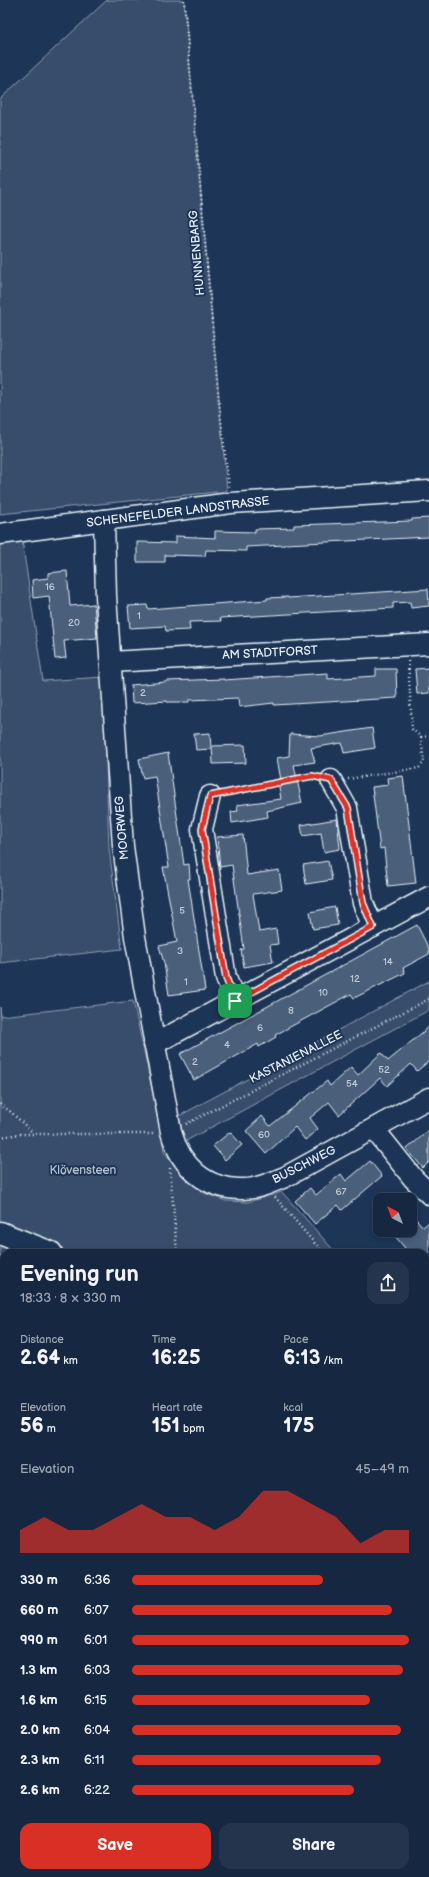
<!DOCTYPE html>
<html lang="en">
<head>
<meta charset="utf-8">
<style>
	body { margin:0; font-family:"Balsamiq Sans",sans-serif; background:#23344c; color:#f1f3f6; height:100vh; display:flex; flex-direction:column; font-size:15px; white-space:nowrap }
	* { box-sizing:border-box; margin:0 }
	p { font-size:13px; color:#9ea6b1 }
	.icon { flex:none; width:22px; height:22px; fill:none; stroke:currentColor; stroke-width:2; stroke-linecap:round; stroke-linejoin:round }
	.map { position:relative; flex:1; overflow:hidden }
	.panel { position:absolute; left:0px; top:1249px; width:429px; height:628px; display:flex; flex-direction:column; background:#162841; border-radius:12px 12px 0 0; box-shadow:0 2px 6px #0003,0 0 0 1px #35445a }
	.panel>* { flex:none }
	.needle { width:26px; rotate:318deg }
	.controls { position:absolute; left:373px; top:1193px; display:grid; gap:8px }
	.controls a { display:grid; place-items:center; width:44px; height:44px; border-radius:8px; background:#162841; box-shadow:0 2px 6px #0003,0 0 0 1px #35445a; font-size:20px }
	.pin { position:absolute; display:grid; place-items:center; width:34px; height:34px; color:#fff; margin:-17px; border-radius:8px; box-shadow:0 2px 6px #0006 }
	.round { display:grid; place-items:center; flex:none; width:42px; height:42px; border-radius:12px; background:#23344c }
	.overview { display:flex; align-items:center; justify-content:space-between; height:68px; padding:0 20px }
	h1 { font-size:22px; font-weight:600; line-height:30px }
	.stats { display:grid; grid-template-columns:repeat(3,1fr); gap:6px; height:68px; padding:4px 20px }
	.stats div { display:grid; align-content:center }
	.stats b { font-size:20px; font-weight:600 }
	.stats small { font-size:11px; font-weight:400 }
	.stats p { font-size:11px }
	.chart { height:112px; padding:8px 20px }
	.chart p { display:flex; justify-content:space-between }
	.chart svg { width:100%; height:72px; margin-top:4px; fill:#d93025; opacity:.7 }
	.cta { display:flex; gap:8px; margin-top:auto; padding:8px 20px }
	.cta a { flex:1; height:46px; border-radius:12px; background:#d93025; color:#fff; font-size:16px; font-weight:600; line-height:46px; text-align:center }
	.cta a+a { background:#23344c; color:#f1f3f6 }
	ul { padding:0 20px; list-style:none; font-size:13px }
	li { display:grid; grid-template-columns:64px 48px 1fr; align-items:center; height:30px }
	li i { height:10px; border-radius:5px; background:#d93025 }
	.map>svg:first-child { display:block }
	.green { fill:#374d6c; stroke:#909fb2 }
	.water { fill:#5d7089; stroke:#95a4b5 }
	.building { fill:#495e7a; stroke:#e8f1f8 }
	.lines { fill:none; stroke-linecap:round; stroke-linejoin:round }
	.minor-casing { stroke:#e8f1f8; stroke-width:23 }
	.major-casing { stroke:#e8f1f8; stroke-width:25 }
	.path { stroke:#e8f1f8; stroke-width:2.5; stroke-dasharray:1 3; stroke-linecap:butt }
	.minor { stroke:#1d3557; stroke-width:20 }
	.major { stroke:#1d3557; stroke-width:22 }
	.route-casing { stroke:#fff; stroke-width:8 }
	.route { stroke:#d93025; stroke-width:5 }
	.labels { text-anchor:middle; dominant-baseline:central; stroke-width:4; stroke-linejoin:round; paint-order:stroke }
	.number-label { font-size:10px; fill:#c0ccd8 }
	.street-label { font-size:12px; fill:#e8f1f8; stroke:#1d3557 }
	.park-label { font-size:12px; fill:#b3c0ce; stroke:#1d3557 }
</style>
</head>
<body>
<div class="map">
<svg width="429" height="1877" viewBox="0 0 429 1877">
	<rect width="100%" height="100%" fill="#1d3557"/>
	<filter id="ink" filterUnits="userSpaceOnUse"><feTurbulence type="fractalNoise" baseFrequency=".025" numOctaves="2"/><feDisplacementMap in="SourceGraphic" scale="8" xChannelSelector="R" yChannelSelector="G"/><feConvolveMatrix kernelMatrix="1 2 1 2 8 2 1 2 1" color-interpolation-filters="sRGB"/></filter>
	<g filter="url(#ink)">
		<g class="green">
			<polygon points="107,0 184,0 227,491 0,514 0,99"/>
			<polygon points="22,540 43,681 103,677 109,848 122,949 0,963 0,543"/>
			<polygon points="429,981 429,1010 184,1142 179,1116"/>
			<polygon points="133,1001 162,1134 164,1152 184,1177 204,1193 226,1201 248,1202 282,1192 336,1253 4,1253 4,1873 425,1873 425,1525 429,1524 429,1877 0,1877 0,1007 1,1016"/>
			<polygon points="425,1306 429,1307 429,1347 425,1346"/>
			<polygon points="425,1401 429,1402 429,1455 425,1454"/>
		</g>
		<polygon class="water" points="425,1454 429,1455 429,1524 425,1525"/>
		<g class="building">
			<polygon points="429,518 429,537 285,544 285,545 246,547 246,551 206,550 205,556 165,555 165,562 137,562 137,542 176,543 176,536 215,538 215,531 255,532 255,529 294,528 294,525 412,521 412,519"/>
			<polygon points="67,571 70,606 94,604 97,638 64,641 66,658 55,659 49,596 33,598 32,580 48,578 48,573"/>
			<polygon points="428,589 429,606 411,608 410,602 393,603 393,608 220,618 221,621 189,622 190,630 166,631 165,626 130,628 128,606 147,605 148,609 267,600 267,598 288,597 288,598"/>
			<polygon points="429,668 429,693 417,694 415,669"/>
			<polygon points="376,669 396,669 397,698 274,705 274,703 239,707 238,698 189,700 189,702 167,702 167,701 132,703 131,685 166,682 166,681 224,679 224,680 328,673 328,679 376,676"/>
			<polygon points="372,728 375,748 344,753 342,743 311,748 315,762 294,765 302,803 267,811 268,817 232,823 231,812 238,811 237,805 281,799 279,787 282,786 277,758 289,756 290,734 320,736"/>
			<polygon points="210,733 211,749 196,750 194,734"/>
			<polygon points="245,745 246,763 213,764 212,746"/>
			<polygon points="168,753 184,865 189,864 190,879 188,879 205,990 169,995 164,963 159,946 177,942 163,867 169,867 155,776 143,778 139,759"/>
			<polygon points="403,776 416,883 388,886 384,848 380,849 372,787 388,785 387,778"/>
			<polygon points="337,819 340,849 324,852 321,833 303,836 301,825"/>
			<polygon points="243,835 247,875 279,870 282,890 253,894 259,932 276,929 278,944 270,945 273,962 244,967 241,950 244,949 232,865 220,867 217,837"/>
			<polygon points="328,861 332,880 306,884 303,865"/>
			<polygon points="335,907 338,925 313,929 310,912"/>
			<polygon points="417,925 429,949 429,954 403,968 405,973 354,998 351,994 275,1035 276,1037 259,1047 258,1044 194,1080 180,1054"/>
			<polygon points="429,1027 429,1061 417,1071 411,1064 387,1086 380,1078 339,1115 329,1102 310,1118 318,1129 305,1140 295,1127 266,1154 246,1131 262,1116 270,1126 327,1081 330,1086 351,1067 358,1075 381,1053 388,1061"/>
			<polygon points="429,1130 429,1162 423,1168 407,1149"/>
			<polygon points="230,1132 242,1145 225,1160 213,1146"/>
			<polygon points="370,1161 382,1176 342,1210 338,1205 315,1224 295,1201 310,1188 316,1195 341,1174 346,1181"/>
			<polygon points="410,1212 423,1227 429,1222 429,1253 409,1253 390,1230 410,1230"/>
		</g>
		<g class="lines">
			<defs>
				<g id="minor">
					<path d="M104,520L106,596L123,846L135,937L171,1132C181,1167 206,1190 244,1189C258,1189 272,1182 285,1177L429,1098"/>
					<polyline points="0,534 231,503 429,491"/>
					<polyline points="111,662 429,644"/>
					<polyline points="331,780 347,808 363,903 373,927"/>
					<polyline points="210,796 202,829 226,978 235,1001"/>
					<polyline points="154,1044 429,897"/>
					<polyline points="374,1129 413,1178 429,1194"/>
				</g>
				<g id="major">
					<polyline points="0,1233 51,1253"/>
					<polyline points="425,1388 429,1389"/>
				</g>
			</defs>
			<use href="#minor" class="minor-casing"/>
			<use href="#major" class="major-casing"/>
			<g class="path">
				<polyline points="184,0 219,403 229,487"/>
				<polyline points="421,737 429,736"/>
				<polyline points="348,779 419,768 424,762 421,737 412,729 408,660"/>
				<polyline points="224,793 312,776 315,777"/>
				<polyline points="0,1104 11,1112 33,1133"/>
				<polyline points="186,1124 429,999"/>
				<polyline points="0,1137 21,1134 155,1134"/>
				<polyline points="170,1168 177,1253"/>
				<polyline points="275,1197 323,1253"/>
				<polyline points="0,1257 4,1259"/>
				<polyline points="0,1269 4,1268"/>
				<polyline points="425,1314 429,1315"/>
				<polyline points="0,1489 4,1504"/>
				<polyline points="425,1545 429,1544"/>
				<polyline points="0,1604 3,1600 4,1579"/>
				<polyline points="0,1691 4,1690"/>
				<polyline points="163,1877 164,1873"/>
			</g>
			<use href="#minor" class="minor"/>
			<use href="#major" class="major"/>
		</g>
	</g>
	<g class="lines" filter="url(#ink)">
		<defs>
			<polygon id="route" points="312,776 331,780 348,808 363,903 373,927 235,1001 226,978 202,829 210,796"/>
		</defs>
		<use href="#route" class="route-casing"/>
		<use href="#route" class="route"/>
	</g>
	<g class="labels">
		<g class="number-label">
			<text x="50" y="587">16</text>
			<text x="139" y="616">1</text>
			<text x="74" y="623">20</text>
			<text x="143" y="693">2</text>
			<text x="182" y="911">5</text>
			<text x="180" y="951">3</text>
			<text x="388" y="962">14</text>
			<text x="355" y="979">12</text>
			<text x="186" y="982">1</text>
			<text x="323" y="993">10</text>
			<text x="291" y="1011">8</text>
			<text x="260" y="1028">6</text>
			<text x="227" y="1045">4</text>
			<text x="195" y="1062">2</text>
			<text x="384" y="1070">52</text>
			<text x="352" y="1084">54</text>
			<text x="264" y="1135">60</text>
			<text x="341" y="1192">67</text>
		</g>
		<g class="street-label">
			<text transform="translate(197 253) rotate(-95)">HUNNENBARG</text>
			<text transform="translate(178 512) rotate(-7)">SCHENEFELDER LANDSTRASSE</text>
			<text transform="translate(270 653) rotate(-3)">AM STADTFORST</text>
			<text transform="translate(122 828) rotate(-95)">MOORWEG</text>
			<text transform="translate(296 1057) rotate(-27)">KASTANIENALLEE</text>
			<text transform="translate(304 1165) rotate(-27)">BUSCHWEG</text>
		</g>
		<g class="park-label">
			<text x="83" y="1170">Klövensteen</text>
		</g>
	</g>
</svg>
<div class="controls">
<a><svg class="needle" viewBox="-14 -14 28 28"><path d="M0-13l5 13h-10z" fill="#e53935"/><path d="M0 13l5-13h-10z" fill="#9ea6b1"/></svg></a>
</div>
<div class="pin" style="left:235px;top:1001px;background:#1e9e55"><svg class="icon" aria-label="arrive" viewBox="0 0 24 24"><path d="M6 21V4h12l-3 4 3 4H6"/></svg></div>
<section class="panel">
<div class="overview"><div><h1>Evening run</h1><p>18:33 · 8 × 330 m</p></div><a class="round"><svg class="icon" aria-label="share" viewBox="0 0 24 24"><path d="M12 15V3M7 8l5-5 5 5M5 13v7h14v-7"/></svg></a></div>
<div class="stats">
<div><p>Distance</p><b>2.64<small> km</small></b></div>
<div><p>Time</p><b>16:25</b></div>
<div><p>Pace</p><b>6:13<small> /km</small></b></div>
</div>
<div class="stats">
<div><p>Elevation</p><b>56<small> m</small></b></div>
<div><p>Heart rate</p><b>151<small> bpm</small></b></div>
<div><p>kcal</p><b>175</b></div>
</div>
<div class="chart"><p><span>Elevation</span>45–49 m</p>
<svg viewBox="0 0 160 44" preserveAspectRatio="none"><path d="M0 44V30L10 22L20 30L30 30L40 22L50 14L60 22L70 22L80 30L90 22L100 6L110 6L120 14L130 22L140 38L150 30L160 30V44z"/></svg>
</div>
<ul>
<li><b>330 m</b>6:36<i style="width:69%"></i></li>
<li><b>660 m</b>6:07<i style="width:94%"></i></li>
<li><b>990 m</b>6:01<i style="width:100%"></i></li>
<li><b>1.3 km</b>6:03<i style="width:98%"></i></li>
<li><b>1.6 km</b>6:15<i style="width:86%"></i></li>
<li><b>2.0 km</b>6:04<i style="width:97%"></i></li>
<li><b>2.3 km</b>6:11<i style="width:90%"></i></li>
<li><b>2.6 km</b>6:22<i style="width:80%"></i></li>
</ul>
<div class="cta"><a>Save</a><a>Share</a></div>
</section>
</div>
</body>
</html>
